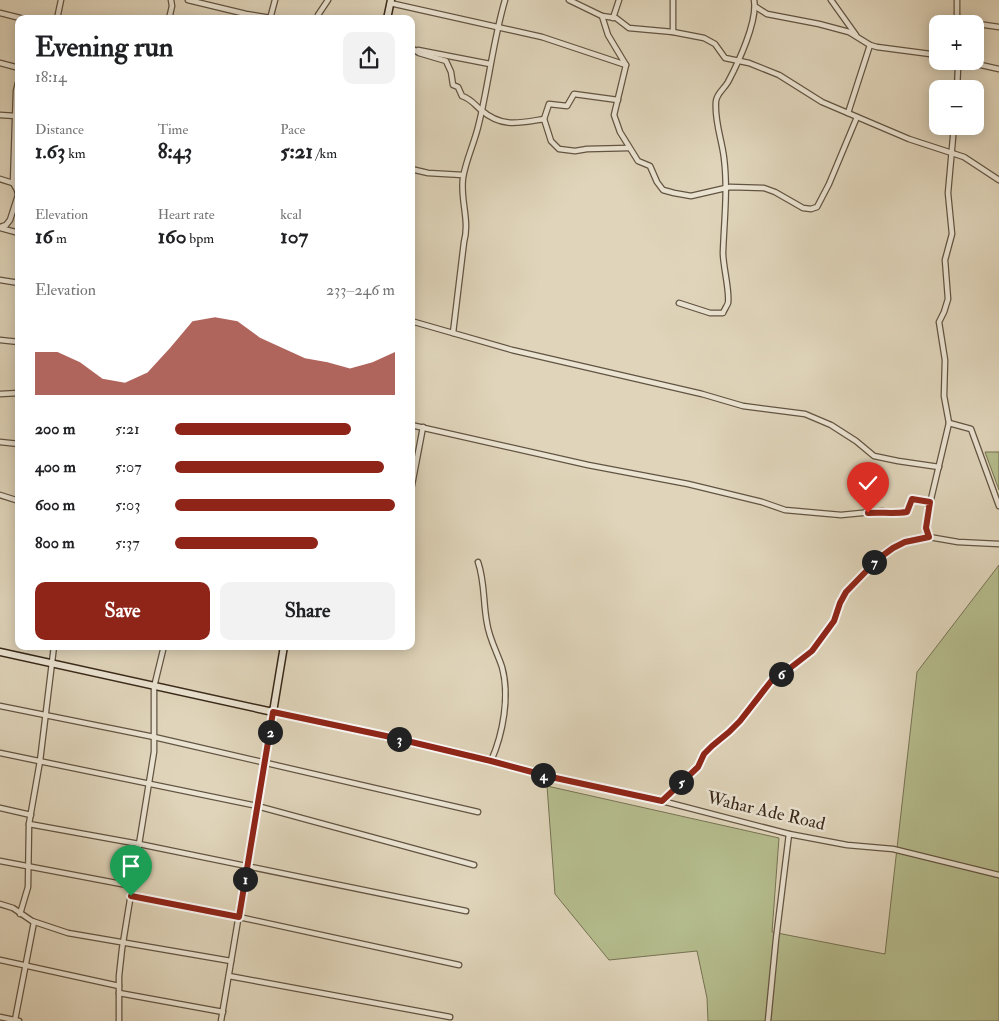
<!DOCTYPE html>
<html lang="en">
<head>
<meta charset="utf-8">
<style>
	body { margin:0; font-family:"IM FELL Double Pica",serif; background:#f2f2f2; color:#202124; height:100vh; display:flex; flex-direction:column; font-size:19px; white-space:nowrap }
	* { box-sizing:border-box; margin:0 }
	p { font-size:16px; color:#757577 }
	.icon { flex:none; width:28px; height:28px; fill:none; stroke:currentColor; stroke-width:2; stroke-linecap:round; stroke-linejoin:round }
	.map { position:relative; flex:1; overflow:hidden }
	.panel { position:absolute; left:15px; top:15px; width:400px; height:635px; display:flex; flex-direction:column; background:#fff; border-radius:10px; box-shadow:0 2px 12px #0003 }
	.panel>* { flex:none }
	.controls { position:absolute; left:929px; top:15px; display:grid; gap:10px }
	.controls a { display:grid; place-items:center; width:55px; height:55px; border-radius:10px; background:#fff; box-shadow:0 2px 12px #0003; font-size:25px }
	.pin { position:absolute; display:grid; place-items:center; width:42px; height:42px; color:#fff; margin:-51px -21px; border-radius:50% 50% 50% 0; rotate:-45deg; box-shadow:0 0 5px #0007 }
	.pin .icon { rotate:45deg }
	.km { position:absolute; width:25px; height:25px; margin:-12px; border-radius:50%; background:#222; color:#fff; font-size:14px; line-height:25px; text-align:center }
	.round { display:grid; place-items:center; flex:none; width:52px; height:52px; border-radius:10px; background:#f2f2f2 }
	.headline { display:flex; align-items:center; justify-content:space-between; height:85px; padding:0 20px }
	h1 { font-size:28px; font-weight:700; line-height:38px }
	.stats { display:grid; grid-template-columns:repeat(3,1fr); gap:8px; height:85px; padding:5px 20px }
	.stats div { display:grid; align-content:center }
	.stats b { font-size:21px; font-weight:700 }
	.stats small { font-size:14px; font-weight:400 }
	.stats p { font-size:14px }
	.chart { height:140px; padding:10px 20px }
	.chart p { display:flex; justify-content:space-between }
	.chart svg { width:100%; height:90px; margin-top:5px; fill:#8f2418; opacity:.7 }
	.primary-button { display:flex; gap:10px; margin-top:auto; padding:10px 20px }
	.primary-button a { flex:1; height:58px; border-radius:10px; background:#8f2418; color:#fff; font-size:20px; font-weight:700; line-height:58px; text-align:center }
	.primary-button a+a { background:#f2f2f2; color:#202124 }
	ul { padding:0 20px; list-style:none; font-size:16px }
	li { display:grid; grid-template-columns:80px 60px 1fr; align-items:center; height:38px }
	li i { height:12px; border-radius:6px; background:#8f2418 }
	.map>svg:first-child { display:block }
	.green { fill:#b5bd8e; stroke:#767354 }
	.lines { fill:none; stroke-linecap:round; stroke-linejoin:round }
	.street-casing { stroke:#625442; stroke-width:7 }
	.secondary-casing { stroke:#382919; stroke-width:9 }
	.street { stroke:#ebe4d3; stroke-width:4.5 }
	.secondary { stroke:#ebe4d3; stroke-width:6 }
	.route-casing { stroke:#fff; stroke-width:10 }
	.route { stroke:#8f2418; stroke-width:6 }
	.labels { text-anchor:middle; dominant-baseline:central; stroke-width:5; stroke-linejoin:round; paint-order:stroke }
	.street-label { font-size:18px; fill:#382919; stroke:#ebe4d3 }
</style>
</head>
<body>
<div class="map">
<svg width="999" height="1021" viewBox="0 0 999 1021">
	<rect width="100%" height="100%" fill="#e0d5bb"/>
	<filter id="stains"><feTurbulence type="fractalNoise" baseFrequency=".004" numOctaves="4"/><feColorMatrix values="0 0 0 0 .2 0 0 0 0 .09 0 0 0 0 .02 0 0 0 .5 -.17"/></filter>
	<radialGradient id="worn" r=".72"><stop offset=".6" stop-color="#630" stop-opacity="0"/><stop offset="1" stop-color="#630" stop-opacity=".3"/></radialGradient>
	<g class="green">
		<polygon points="985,452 999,452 999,490"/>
		<polygon points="999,565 999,1021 708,1021 707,998 697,951 609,960 555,894 547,786 779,838 772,932 885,954 917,672"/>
	</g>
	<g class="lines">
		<defs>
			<g id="street">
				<polyline points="188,0 246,14 277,19"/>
				<polyline points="569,0 602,16 616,18 629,28 673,32 704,38 715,44 725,58 749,63 779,75 822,102 909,139 964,157 999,180"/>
				<polyline points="673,0 673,32"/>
				<polyline points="831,0 856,35"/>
				<polyline points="390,3 542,37 626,65"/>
				<polyline points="756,7 767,14 819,24 849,32 870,45 877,47 938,55"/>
				<polyline points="0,13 24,19"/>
				<polyline points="602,16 608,35 626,65 614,115 620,132 638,161 650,166 657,182 663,190 674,193 691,196 730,187 764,188 775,192 803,208 811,209 817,207 829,184 857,117"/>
				<polyline points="613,18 619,0"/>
				<polyline points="57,19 61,0"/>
				<polyline points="169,19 172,6 171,0"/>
				<polyline points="270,19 275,0"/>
				<polyline points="318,19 318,15 328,0"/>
				<polyline points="957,24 957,0"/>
				<polyline points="978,24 999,27"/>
				<path d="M413,49L419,53L446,61L451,72L453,85L458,87L462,96C471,99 474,104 481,110C502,128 519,123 544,119L549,104L567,106L574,94L618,100"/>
				<polyline points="418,50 490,64"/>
				<polyline points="963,61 999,69"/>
				<polyline points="0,63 19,68"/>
				<polyline points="957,89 958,68 957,61"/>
				<polyline points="848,113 870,45"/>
				<polyline points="0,115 16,116"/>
				<polyline points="544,119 551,141 559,149 575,151 587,149 629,148"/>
				<polyline points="411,169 428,173 463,175"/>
				<polyline points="0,179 19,185"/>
				<polyline points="0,227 6,225 10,220 18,195 17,190 13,183 16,91 19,79"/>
				<polyline points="0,228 19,233"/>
				<polyline points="0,280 19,283"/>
				<path d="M679,303L710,313H723C724,310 727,306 728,303C730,292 723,266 723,253C724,222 728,190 724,158C722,140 714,120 716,101C717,93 724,89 728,82C738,63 758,21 754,0"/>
				<polyline points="411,321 512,350 702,394 743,406 805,414 831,425 856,441 874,456 898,461 939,467"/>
				<path d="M453,333L464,242C470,220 460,200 463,178C466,159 475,142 479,123C489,82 493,41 505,0"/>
				<polyline points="0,340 19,342"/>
				<polyline points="0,394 19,393"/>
				<polyline points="949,423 971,429 999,506"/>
				<polyline points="411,425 588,465 688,484 762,502 785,510 841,515 882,511 895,513 907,512 912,499 931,502"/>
				<polyline points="0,442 19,444"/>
				<polyline points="411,490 423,427"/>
				<polyline points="0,495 19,501"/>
				<polyline points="929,537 926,528 927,516 949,423 944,396 945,360 939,322 944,312 948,299 945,260 952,234 948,193 954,126"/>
				<path d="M478,562C485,582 483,603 487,623C489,638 497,652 502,667C510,696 503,734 491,761"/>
				<polyline points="0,706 154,737 478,812"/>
				<polyline points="0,753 257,806 474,865"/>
				<polyline points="662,801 698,767 704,754 712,746 729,733 740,721 772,680 812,651 834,621 839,603 846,592 878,559 893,547 920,538 929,537 958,542 999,544"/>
				<polyline points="0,808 31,815"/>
				<polyline points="29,824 139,844 466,911"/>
				<polyline points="0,861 132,886"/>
				<polyline points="131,896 239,917 459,965"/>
				<polyline points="0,904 13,908 32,921 68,933 231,961"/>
				<polyline points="20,914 28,887 29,824 40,761 54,646"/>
				<polyline points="0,960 119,986"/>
				<polyline points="229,976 450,1017"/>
				<polyline points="119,993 223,1012"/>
				<polyline points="0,1017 19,1021"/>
				<polyline points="15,1020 34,922"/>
				<polyline points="119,1021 119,976 122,949 154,752 154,687 164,646"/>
				<polyline points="221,1021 273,712 491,761 551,777 662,801 789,834 847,845 893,849 999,875"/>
				<polyline points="768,1021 776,939 789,834"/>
			</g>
			<g id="secondary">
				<polyline points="387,19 391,0"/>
				<polyline points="0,652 273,712 284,646"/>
			</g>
		</defs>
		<use href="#street" class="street-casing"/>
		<use href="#secondary" class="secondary-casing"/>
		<use href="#street" class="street"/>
		<use href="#secondary" class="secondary"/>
	</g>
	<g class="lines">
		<defs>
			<path id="route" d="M131,896L239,917L273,712L386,736L491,761L551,777L662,801L698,767L704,754L712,746L729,732L740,721L772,680L785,672L812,651L834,621L840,603L846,592L878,559L893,548L905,542L929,537L926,528L930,502L912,499L907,512C894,514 881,512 868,513"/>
		</defs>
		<use href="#route" class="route-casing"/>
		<use href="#route" class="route"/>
	</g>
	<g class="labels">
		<g class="street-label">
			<text transform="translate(766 811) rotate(13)">Wahar Ade Road</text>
		</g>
	</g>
	<rect width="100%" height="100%" filter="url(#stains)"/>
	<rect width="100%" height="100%" fill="url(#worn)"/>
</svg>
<div class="controls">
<a>+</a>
<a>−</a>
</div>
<div class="pin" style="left:131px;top:896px;background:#1e9e55"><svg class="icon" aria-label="arrive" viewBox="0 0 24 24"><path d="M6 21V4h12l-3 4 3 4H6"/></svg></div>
<div class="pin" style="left:868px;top:513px;background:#d93025"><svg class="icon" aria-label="check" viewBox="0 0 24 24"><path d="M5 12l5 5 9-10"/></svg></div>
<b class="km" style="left:245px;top:879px">1</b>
<b class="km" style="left:270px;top:732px">2</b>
<b class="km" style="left:399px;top:739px">3</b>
<b class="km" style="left:543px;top:775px">4</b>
<b class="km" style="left:681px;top:782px">5</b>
<b class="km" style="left:781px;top:674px">6</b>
<b class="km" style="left:874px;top:562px">7</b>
<section class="panel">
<div class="headline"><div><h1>Evening run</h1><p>18:14</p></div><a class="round"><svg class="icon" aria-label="share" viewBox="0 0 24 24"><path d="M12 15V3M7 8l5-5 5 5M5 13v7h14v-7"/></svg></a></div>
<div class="stats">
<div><p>Distance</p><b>1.63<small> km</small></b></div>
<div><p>Time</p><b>8:43</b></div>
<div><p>Pace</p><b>5:21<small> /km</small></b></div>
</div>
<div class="stats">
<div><p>Elevation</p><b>16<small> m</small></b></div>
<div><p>Heart rate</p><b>160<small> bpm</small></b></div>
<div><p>kcal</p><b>107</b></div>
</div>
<div class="chart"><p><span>Elevation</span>233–246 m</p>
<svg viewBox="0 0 160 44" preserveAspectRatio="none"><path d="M0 44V23L10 23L20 28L30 36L40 38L50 33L60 21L70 8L80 6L90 8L100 16L110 21L120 26L130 28L140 31L150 28L160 23V44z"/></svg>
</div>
<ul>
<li><b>200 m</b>5:21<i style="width:80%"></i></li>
<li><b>400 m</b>5:07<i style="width:95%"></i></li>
<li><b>600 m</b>5:03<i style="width:100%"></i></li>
<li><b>800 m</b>5:37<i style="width:65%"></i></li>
</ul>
<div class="primary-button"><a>Save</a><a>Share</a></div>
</section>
</div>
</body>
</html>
